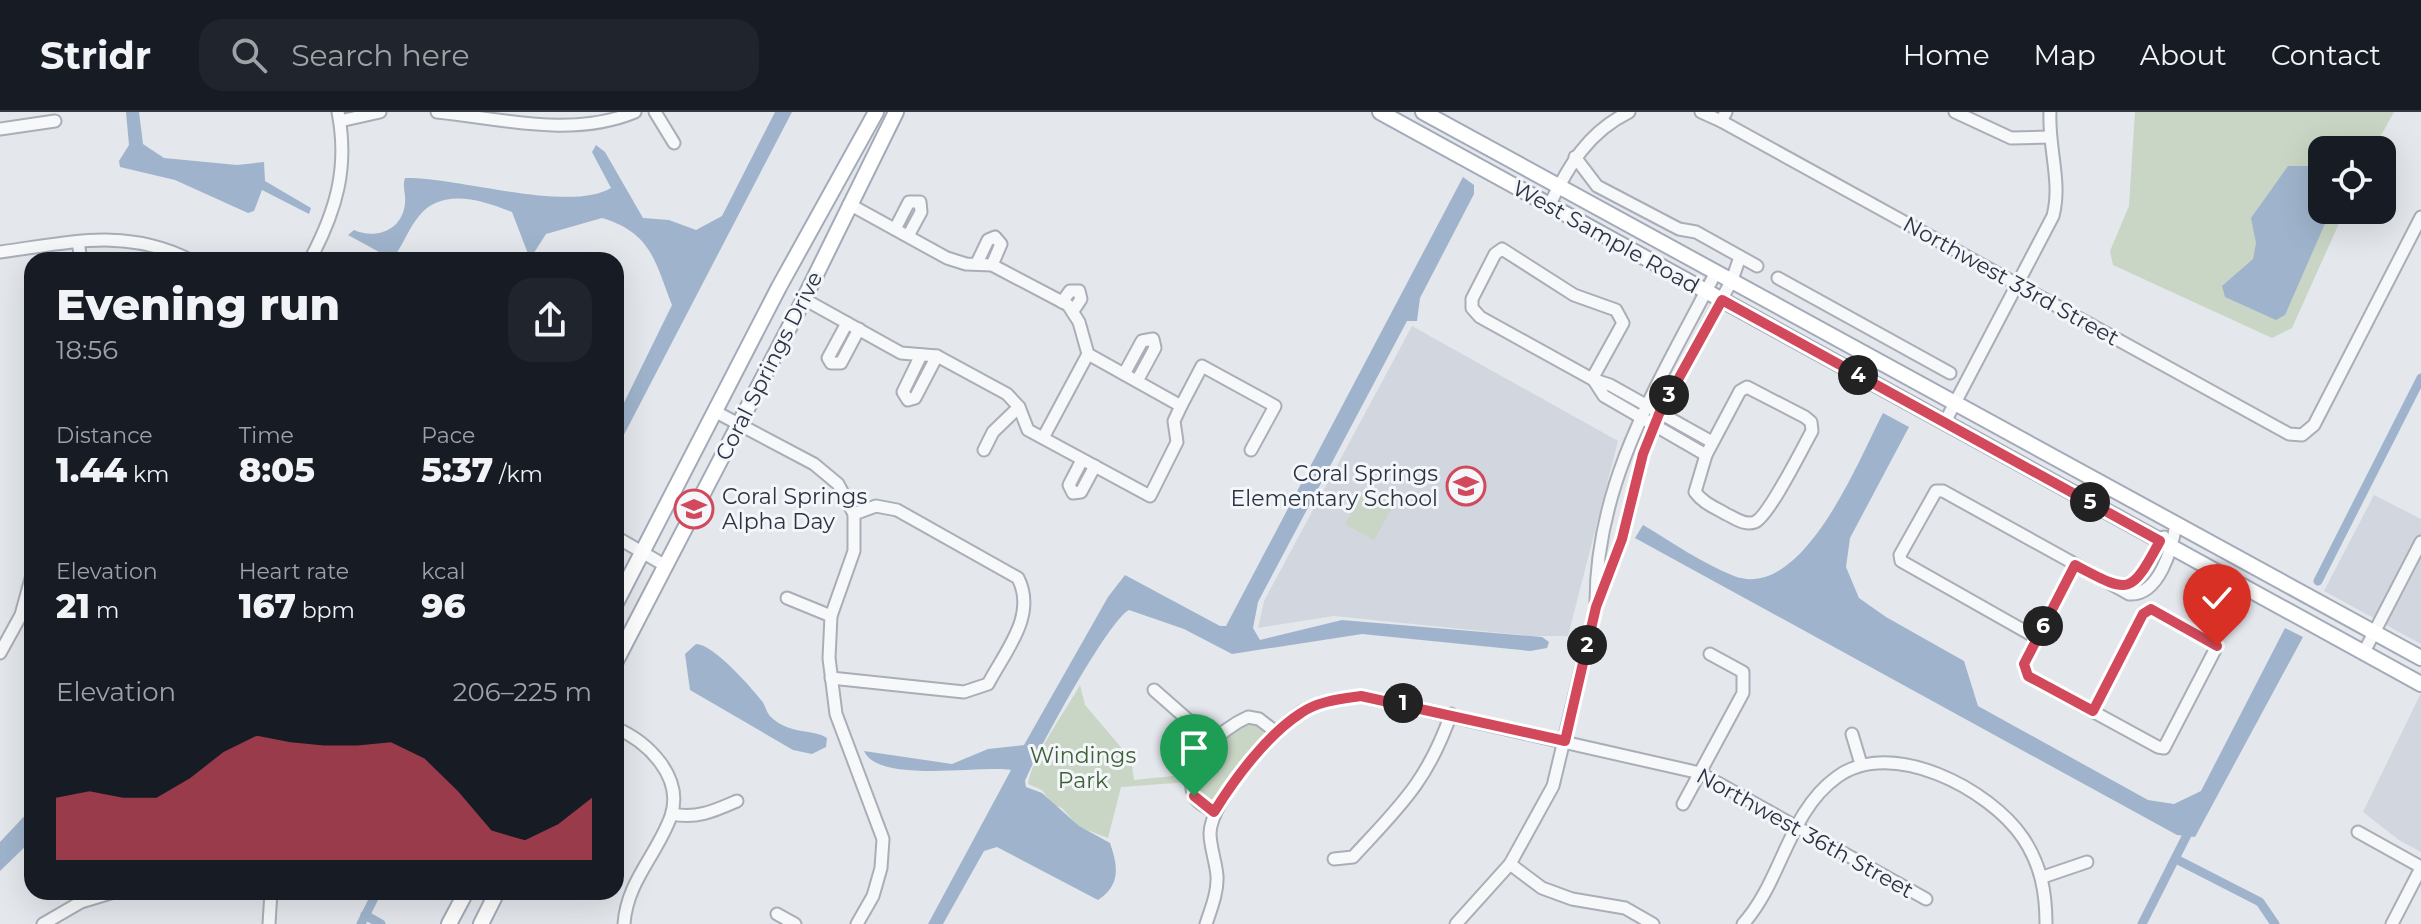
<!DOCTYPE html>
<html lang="en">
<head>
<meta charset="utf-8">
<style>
	body { margin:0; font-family:Montserrat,sans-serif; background:#20242c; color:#f1f3f6; height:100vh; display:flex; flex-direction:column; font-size:30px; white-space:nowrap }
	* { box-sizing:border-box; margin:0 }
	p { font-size:26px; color:#9ea1a6 }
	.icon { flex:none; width:44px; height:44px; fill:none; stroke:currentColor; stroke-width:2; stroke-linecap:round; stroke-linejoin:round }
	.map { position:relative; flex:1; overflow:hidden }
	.details { position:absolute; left:24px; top:140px; width:600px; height:648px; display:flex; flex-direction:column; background:#171b24; border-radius:24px; box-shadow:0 8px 32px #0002 }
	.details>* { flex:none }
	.tools { position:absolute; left:2308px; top:24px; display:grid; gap:16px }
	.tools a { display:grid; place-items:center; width:88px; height:88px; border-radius:16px; background:#171b24; box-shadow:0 8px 32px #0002; font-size:40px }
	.pin { position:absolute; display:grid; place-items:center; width:68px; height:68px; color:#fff; margin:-82px -34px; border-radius:50% 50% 50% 0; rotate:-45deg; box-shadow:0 0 8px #0007 }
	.pin .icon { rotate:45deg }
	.km { position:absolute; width:40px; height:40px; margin:-20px; border-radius:50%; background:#222; color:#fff; font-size:22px; line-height:40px; text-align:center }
	.round { display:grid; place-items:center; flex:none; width:84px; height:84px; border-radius:24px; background:#20242c }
	.head { display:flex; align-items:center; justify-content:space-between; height:136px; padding:0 32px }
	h1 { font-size:44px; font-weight:800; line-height:60px }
	.stats { display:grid; grid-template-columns:repeat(3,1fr); gap:12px; height:136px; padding:8px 32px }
	.stats div { display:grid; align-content:center }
	.stats b { font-size:34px; font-weight:800 }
	.stats small { font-size:22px; font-weight:400 }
	.stats p { font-size:22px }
	.chart { height:224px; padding:16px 32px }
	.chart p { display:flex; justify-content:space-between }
	.chart svg { width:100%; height:144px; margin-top:8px; fill:#d1495b; opacity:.7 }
	header { display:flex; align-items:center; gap:48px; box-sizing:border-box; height:112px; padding:0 40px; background:#171b24; border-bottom:2px solid #363941 }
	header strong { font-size:38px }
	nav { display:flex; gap:44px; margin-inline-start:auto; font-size:28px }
	.search { width:560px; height:72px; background:#20242c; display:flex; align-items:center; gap:20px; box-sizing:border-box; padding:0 28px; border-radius:24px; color:#9ea1a6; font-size:30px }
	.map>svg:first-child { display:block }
	.built { fill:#d2d6de }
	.green { fill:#c9d6c5 }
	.water { fill:#9fb4cc }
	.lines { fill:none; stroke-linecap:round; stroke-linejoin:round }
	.canal { stroke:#9fb4cc; stroke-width:9 }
	.minor-casing { stroke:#a9aeb7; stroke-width:15 }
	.major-casing { stroke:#a3abb8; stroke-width:18 }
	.minor { stroke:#f7f8fa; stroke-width:11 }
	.major { stroke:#fff; stroke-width:14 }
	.route-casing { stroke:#fff; stroke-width:16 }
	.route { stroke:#d1495b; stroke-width:10 }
	.labels { text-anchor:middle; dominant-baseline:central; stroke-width:6; stroke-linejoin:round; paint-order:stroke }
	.street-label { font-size:22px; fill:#2b3445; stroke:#f4f6f9 }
	.poi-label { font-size:22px; fill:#2b3445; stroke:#f4f6f9; text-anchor:end }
	.park-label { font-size:22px; fill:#3f6138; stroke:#f4f6f9 }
</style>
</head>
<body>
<header>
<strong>Stridr</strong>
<div class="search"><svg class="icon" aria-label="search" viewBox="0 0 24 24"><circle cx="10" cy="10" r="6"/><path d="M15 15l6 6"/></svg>Search here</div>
<nav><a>Home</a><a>Map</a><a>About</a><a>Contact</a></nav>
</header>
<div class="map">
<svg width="2421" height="812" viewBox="0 0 2421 812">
	<rect width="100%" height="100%" fill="#e4e7ec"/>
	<g class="built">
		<polygon points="1412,214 1618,329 1568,524 1530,524 1334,504 1258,516 1264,489"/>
		<polygon points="2374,383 2421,407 2421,532 2324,479"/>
		<polygon points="2421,581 2421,740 2399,728 2363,700"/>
	</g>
	<g class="green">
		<polygon points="2135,0 2394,0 2373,38 2322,38 2322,98 2345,98 2292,216 2272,226 2113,153 2110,139 2129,94"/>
		<polygon points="1365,376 1394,392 1374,428 1345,412"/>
		<path d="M1080,573L1085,593L1131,647L1134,668L1192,662L1189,670L1121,675L1108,726L1079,715L1062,696L1053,693L1042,678L1028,672C1031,647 1066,598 1080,573Z"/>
		<path d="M1246,611H1256L1266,624L1218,684L1208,689L1202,686C1186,655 1223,625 1246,611Z"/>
	</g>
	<g class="water">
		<polygon points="126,0 139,0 143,32 164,46 237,53 264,50 265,69 311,96 309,102 262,78 254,99 248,101 175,68 120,55 119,49 129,33"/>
		<path d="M775,0H792L616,338V307L672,193C655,150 652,121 602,106L546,122L530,147L512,100C482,88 442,75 419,104C408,117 403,134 392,147L348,123L354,118C376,128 403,118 405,91C406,81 402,74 405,66C458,65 569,101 611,76L592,40L596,33L605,40L643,106L669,108L696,118L722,104Z"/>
		<polygon points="2288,54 2308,54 2322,62 2322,98 2331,98 2285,203 2276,208 2225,185 2222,174 2253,147 2256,131 2251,106"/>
		<path d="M1463,65L1474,73V82L1420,186L1417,209H1407L1258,490L1253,516L1260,528L1342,508L1542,525L1549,530L1547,536L1530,539L1362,522L1232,542L1184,517L1129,498C1109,507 1035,643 1025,669L1026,675L1042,681L1079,714L1110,731C1118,754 1121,773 1098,788L997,735L984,739L943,812H928L1011,658C982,653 878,672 864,639L952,652L988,637L1024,633L1108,485L1125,463L1220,514H1226Z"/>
		<path d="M1883,301L1909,315L1850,426L1846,455L1859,486L1886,505L1964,549L1978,594L2148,688L2174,692L2201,679L2285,516L2303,525L2195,725L2177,723L1635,426L1643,413C1672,430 1703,452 1734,464C1803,490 1859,347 1883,301Z"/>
		<path d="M696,532C713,532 750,574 761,588C765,592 766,599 770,604C788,623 815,617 827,626L826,635L812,642L793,638L690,578L685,542Z"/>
		<polygon points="32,696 32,728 0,759 0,730"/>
	</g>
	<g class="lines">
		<g class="canal">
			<polyline points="2318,469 2421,266"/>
			<polyline points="2176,747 2260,790 2275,812"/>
			<polyline points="365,803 381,812"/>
			<polyline points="361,812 377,780"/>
			<polyline points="2142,812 2191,715"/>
		</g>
		<defs>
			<g id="minor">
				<path d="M437,0C503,7 572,26 635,0"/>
				<polyline points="655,0 674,31"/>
				<polyline points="1701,0 1721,9 1726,0"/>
				<polyline points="1955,0 2011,26 2049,25"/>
				<polyline points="340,9 380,0"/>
				<polyline points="1721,9 2289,322 2302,323 2314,313 2421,105"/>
				<polyline points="0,17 55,9"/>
				<polyline points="1575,45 1597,74 1679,117 1696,120 1757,154"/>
				<polyline points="849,92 947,146 966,152 992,153 1068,193 1079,210 1088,242 1181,294 1202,254 1275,294 1251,338"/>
				<path d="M1549,94C1569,53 1588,20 1629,0"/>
				<polyline points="895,117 909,90 920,90 921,100 908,124"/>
				<polyline points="78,130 81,148"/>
				<path d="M0,140C68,131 126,115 190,148"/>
				<path d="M310,148C336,99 349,56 338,0"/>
				<polyline points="977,151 988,128 995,125 1001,132 992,153"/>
				<polyline points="1778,166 1950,261"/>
				<polyline points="804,187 901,241 937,244 1007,282 1019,295 1028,318 1150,384 1177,330 1174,309 1181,294"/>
				<polyline points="1062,190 1070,179 1079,179 1081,187 1073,199"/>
				<polyline points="847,211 828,246 831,251 841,251 859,217"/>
				<polyline points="921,243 903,280 908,288 915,286 937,244"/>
				<polyline points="1124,262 1142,229 1153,227 1155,236 1137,269"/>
				<polyline points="1592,267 1623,211 1616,198 1574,183 1502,137 1495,142 1472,187 1472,196 1480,205 1592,267 1610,273 1712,330"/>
				<polyline points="1593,267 1604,284 1706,343"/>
				<path d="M1747,275L1805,305L1811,310L1812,319C1803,335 1769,404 1755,410C1745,414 1735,406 1726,402C1714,395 1703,391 1695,380L1706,343L1740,279Z"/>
				<polyline points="716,300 814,352 838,372 854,402 854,439 831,504 829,546 836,602 883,727 881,756 873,784 857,812"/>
				<path d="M1945,310L2053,104C2062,70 2048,35 2050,0"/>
				<polyline points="1043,326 1088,242"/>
				<polyline points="984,338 993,320 1019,295"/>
				<polyline points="1082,348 1069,373 1073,381 1081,380 1095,354"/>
				<polyline points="616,425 666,454"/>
				<polyline points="2075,453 2024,552 2028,564 2158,635 2164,636 2217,534 2151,497 2143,502 2093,599"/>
				<path d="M2116,474C2146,473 2146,445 2164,425"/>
				<polyline points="787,486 831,504"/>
				<path d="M1596,490C1596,366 1662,266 1716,160"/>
				<path d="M2037,526L1901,449L1900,443L1936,379H1943L2129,482C2159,484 2172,437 2176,412"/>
				<polyline points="2364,540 2421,430"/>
				<polyline points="0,541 21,503 32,463"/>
				<path d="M831,566L964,580L988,572C1006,538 1037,503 1018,466L897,398L876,394L854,402"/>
				<polyline points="1154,578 1212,629"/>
				<path d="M616,616C648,630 684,665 671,704C657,743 627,769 624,812"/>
				<polyline points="1852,622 1861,652"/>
				<polyline points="1683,692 1743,581 1743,560 1710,542"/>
				<path d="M1214,700C1208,696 1197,691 1194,684C1181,650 1223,616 1248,605L1259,607L1277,621"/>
				<path d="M672,702C697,707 714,699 737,689"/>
				<polyline points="2358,720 2421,755"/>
				<path d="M1334,747L1353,745C1400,694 1427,670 1451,602"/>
				<polyline points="1510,752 1542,776 1572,787 1625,796 1653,812"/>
				<polyline points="2043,765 2087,750"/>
				<polyline points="777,802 795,812"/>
				<polyline points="43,812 81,790 114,780"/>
				<polyline points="269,812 271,780"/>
				<path d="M1206,812C1211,797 1218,780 1217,764C1216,750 1210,735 1210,721C1211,688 1273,618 1301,600C1319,589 1341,587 1361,584L1700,661L1926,787"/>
				<polyline points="1456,812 1510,752 1553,674 1596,495 1622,427 1643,342 1659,302 1732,168 1740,145"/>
				<path d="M1743,812C1782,769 1788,700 1837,665C1891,625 1990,677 2023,726C2041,753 2046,780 2046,812"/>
				<polyline points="2392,812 2421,756"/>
			</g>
			<g id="major">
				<polyline points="1380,0 2421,572"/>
				<polyline points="1423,0 2421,546"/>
				<polyline points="616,491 779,175 876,0"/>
				<polyline points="616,549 804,187 896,0"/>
				<polyline points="449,812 466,780"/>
				<polyline points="481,812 497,780"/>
			</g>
		</defs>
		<use href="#minor" class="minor-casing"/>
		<use href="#major" class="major-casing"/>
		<use href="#minor" class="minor"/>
		<use href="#major" class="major"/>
	</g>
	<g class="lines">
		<defs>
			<path id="route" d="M1194,684L1214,700C1235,666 1267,623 1301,601C1318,589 1341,587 1361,584L1565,629L1596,495L1622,427L1643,342L1659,302L1722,188L2160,429C2130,484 2130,482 2075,453L2024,552L2028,564L2093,599L2143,502L2151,497L2217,534"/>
		</defs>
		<use href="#route" class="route-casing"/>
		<use href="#route" class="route"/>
	</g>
	<defs>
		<symbol id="school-ring" viewBox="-11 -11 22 22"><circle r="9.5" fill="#f4f6f9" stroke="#d1495b" stroke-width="1.5"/><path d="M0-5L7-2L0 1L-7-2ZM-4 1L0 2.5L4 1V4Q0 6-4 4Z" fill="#d1495b"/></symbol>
	</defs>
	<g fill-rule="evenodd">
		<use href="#school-ring" x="1444" y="352" width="44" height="44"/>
		<use href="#school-ring" x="672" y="375" width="44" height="44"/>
	</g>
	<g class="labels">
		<g class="street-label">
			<text transform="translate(1606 125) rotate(29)">West Sample Road</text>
			<text transform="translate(2011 169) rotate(29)">Northwest 33rd Street</text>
			<text transform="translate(769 254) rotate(-63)">Coral Springs Drive</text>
			<text transform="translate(1805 721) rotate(29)">Northwest 36th Street</text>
		</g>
		<g class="poi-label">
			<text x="1438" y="361">Coral Springs<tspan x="1438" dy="25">Elementary School</tspan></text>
			<text x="722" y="384" text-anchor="start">Coral Springs<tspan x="722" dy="25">Alpha Day</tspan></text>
		</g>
		<g class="park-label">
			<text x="1083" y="643">Windings<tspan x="1083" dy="25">Park</tspan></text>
		</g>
	</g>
</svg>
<div class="tools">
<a><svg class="icon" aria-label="locate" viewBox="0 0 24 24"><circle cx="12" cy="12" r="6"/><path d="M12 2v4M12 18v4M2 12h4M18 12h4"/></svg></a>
</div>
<div class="pin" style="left:1194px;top:684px;background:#1e9e55"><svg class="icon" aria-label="arrive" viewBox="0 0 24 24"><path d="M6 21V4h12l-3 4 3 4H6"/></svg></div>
<div class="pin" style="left:2217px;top:534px;background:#d93025"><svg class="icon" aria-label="check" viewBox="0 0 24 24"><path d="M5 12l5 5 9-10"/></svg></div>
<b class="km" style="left:1403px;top:591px">1</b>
<b class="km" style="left:1587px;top:533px">2</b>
<b class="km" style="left:1669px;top:283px">3</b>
<b class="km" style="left:1858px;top:263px">4</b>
<b class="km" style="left:2090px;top:390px">5</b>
<b class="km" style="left:2043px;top:514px">6</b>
<section class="details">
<div class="head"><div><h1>Evening run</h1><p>18:56</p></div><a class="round"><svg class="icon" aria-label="share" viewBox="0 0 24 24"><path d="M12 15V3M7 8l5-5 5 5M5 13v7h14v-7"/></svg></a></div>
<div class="stats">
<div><p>Distance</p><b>1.44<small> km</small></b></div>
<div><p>Time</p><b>8:05</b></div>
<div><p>Pace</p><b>5:37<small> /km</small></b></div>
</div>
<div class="stats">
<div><p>Elevation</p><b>21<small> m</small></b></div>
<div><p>Heart rate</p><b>167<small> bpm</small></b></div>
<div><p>kcal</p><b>96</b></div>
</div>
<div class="chart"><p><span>Elevation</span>206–225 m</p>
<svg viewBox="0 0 160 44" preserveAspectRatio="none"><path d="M0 44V25L10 23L20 25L30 25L40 19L50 11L60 6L70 8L80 9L90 9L100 8L110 13L120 23L130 35L140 38L150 33L160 25V44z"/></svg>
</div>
</section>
</div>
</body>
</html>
